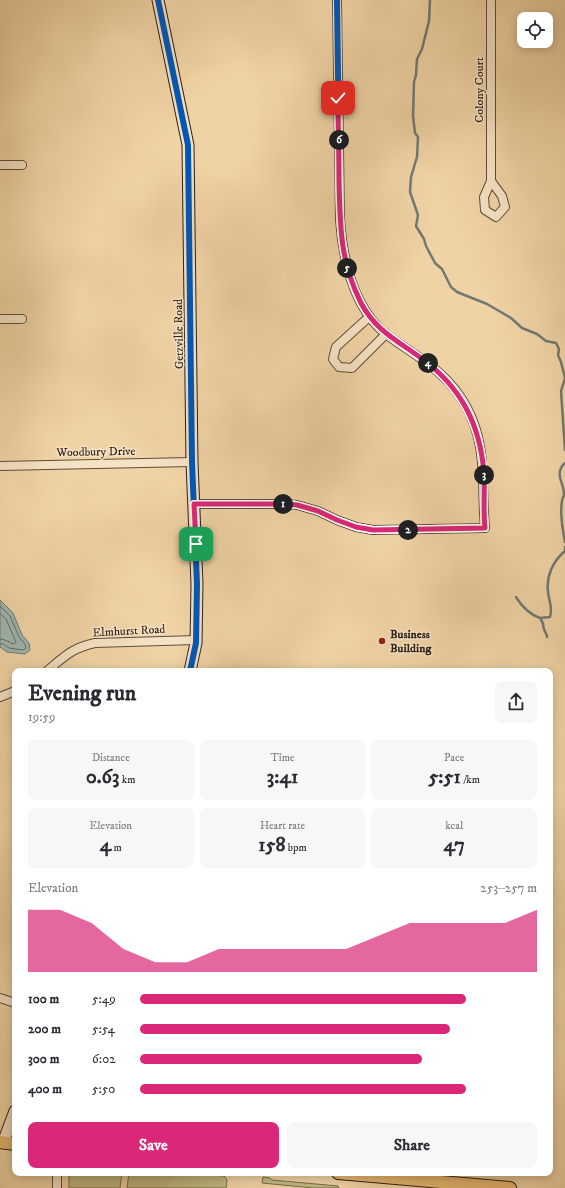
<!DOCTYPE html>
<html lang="en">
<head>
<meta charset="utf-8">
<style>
	body { margin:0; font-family:"IM FELL DW Pica",serif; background:#f7f7f7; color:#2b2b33; height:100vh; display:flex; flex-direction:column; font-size:15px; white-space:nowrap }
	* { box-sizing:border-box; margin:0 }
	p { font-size:13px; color:#7c7c81 }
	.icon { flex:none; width:22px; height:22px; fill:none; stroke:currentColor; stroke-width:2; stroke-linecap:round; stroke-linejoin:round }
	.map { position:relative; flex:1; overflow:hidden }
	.sheet { position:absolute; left:12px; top:668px; width:541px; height:508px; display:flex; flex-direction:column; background:#fff; border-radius:8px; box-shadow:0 2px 10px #0003 }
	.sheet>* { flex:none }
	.fabs { position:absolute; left:517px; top:12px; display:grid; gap:8px }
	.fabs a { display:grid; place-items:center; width:36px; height:36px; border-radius:8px; background:#fff; box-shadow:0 2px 10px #0003; font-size:20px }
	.pin { position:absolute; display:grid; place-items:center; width:34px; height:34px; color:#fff; margin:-17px; border-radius:8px; box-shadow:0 2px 6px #0006 }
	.km { position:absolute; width:20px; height:20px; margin:-10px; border-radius:50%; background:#222; color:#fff; font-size:11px; line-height:20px; text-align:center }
	.round { display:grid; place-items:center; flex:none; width:42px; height:42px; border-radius:8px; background:#f7f7f7 }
	.head { display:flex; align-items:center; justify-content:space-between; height:68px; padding:0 16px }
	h1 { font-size:22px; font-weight:700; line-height:30px }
	.figures { display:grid; grid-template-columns:repeat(3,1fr); gap:6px; height:68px; padding:4px 16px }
	.figures div { display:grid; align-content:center; border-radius:8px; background:#f7f7f7; text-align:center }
	.figures b { font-size:20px; font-weight:700 }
	.figures small { font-size:11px; font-weight:400 }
	.figures p { font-size:11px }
	.chart { height:112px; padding:8px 16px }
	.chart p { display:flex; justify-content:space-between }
	.chart svg { width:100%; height:72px; margin-top:4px; fill:#db2777; opacity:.7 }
	.cta { display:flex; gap:8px; margin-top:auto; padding:8px 16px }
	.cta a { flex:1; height:46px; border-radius:8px; background:#db2777; color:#fff; font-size:16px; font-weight:700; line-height:46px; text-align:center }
	.cta a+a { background:#f7f7f7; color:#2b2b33 }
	ul { padding:0 16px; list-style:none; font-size:13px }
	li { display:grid; grid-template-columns:64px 48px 1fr; align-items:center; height:30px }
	li i { height:10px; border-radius:5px; background:#db2777 }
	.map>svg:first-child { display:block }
	.green { fill:#c0ba82; stroke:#766d4d }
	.water { fill:#9eb6b1; stroke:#717a74 }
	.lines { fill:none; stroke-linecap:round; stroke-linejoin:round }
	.shore { stroke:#666b64; stroke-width:1 }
	.stream { stroke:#717a74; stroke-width:2.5 }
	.street-casing { stroke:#5e4d3b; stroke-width:10 }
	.secondary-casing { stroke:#2d2018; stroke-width:13 }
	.primary-casing { stroke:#2d2018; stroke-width:14 }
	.street { stroke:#f5e2c4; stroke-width:8 }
	.secondary { stroke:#f5e2c4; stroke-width:11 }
	.primary { stroke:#e8ba72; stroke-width:12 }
	.cycleway-casing { stroke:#f5e2c4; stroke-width:8 }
	.cycleway { stroke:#0057b8; stroke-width:6 }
	.route-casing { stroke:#fff; stroke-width:8 }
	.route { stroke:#db2777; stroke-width:5 }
	.poi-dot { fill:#8f2418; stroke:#f5e2c4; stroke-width:1.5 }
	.labels { text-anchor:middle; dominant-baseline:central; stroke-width:3; stroke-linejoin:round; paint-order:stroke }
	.street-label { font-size:12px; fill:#2d2018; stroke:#f5e2c4 }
	.poi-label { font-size:12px; font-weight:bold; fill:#2d2018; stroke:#f5e2c4; text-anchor:start }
</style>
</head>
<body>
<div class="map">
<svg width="565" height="1188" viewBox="0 0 565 1188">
	<rect width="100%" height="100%" fill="#f0d3a5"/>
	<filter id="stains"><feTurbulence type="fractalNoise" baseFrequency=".005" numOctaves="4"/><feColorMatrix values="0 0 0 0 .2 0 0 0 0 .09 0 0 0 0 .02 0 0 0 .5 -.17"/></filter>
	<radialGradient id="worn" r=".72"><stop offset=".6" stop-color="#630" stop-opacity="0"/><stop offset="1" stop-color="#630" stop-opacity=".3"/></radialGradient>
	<g class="green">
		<polygon points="69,1173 122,1173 120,1188 69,1188"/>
		<polygon points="129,1173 190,1173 224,1176 227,1180 226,1188 127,1188"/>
		<polygon points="263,1177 270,1178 272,1180 338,1186 339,1188 313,1188 262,1183"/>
	</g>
	<polygon class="water" points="0,600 13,613 22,635 29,643 30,650 25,654 7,652 0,647"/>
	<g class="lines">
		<g class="shore">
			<polyline points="0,606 10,616 19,637 25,644 26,648 23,650 9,648 3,644 0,644"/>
			<path d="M0,613L6,619L16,642L14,644C9,643 6,639 0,639"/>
		</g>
		<g class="stream">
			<polyline points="430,0 429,21 422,49 417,59 416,75 414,82 413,116 415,133 418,137 417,157 411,177 410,192 418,215 416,226 424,239 426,246 435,263 442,269 451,287 457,292 487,304 511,318 522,328 537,334 546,341 556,343 559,349 558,355 561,362 565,378 561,391 565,450"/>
			<path d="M565,463C553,474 565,484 564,495C563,498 562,499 562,501C560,512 563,532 565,542"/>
			<path d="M516,597C522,607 529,614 540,618"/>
			<path d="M547,637C547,633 545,633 544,629C542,624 545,625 540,618L550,617C553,607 549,602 548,592C546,576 553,561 565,551V547"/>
		</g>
		<defs>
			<g id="street">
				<polyline points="0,165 22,165"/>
				<polyline points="491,181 502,196 505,207 496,217 485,210 484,197 491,181 491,0"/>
				<polyline points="369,317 336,347 333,359 339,367 352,368 386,334"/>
				<polyline points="0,319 22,319"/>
				<polyline points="0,466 192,462"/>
				<path d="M194,504H288L297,505L318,511L337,520L356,527L373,530L485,528C481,484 488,446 466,406C447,371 417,357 387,335C354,309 343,260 340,220L337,0"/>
				<path d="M47,671C65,656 72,648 95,643L196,640"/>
				<polyline points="0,697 15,691"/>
				<polyline points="0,998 15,1003"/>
				<polyline points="57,1173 57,1188"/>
			</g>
			<g id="secondary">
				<polyline points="158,0 188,145 192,462 197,584 196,643 190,671"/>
				<polyline points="3,1143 15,1111"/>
			</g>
			<g id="primary">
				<polyline points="0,1142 15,1144"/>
				<polyline points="338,1173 510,1188"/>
			</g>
		</defs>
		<use href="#street" class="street-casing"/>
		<use href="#secondary" class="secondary-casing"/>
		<use href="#primary" class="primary-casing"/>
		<use href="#street" class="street"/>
		<use href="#secondary" class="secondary"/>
		<use href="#primary" class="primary"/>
		<defs>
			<g id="cycleway">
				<polyline points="158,0 188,145 192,462 197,584 196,643 190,671"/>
				<path d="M194,504H288L297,505L318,511L337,520L356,527L373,530L485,528C481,484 488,446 466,406C447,371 417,357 387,335C354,309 343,260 340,220L337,0"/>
			</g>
		</defs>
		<use href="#cycleway" class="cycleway-casing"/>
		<use href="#cycleway" class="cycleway"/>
	</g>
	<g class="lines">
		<defs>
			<path id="route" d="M196,544L194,504H288L297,505L318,511L337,520L356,527L373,530L485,528C483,510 485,491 484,473C480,424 461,387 421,358C398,341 375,330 361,303C340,261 340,226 339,180C339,153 338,125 338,98"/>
		</defs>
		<use href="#route" class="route-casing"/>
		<use href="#route" class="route"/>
	</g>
	<circle class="poi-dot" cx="382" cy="641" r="4"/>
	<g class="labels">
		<g class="street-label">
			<text transform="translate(479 90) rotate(-90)">Colony Court</text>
			<text transform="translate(179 334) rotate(-91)">Getzville Road</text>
			<text transform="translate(96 452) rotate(-1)">Woodbury Drive</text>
			<text transform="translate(129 631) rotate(-3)">Elmhurst Road</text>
		</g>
		<g class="poi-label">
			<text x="390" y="634">Business<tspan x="390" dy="14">Building</tspan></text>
		</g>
	</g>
	<rect width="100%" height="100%" filter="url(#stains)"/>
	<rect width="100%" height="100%" fill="url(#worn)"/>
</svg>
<div class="fabs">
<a><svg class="icon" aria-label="locate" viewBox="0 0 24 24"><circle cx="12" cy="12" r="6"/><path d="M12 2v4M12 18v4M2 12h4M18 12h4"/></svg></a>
</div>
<div class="pin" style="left:196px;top:544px;background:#1e9e55"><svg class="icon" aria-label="arrive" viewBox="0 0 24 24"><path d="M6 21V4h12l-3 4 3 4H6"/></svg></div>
<div class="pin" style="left:338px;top:98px;background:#d93025"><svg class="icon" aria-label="check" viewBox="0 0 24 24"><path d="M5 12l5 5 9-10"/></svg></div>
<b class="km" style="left:283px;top:504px">1</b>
<b class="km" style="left:408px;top:530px">2</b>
<b class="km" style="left:484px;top:475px">3</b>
<b class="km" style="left:428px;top:363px">4</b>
<b class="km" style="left:347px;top:268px">5</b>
<b class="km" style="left:339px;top:140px">6</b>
<section class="sheet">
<div class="head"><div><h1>Evening run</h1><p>19:59</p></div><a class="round"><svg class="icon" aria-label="share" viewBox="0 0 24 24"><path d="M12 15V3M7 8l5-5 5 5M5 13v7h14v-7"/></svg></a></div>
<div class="figures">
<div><p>Distance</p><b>0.63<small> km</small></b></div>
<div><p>Time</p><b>3:41</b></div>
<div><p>Pace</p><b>5:51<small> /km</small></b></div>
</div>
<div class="figures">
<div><p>Elevation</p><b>4<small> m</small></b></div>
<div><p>Heart rate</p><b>158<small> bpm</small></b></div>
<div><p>kcal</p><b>47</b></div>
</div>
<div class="chart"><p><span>Elevation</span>253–257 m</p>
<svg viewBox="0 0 160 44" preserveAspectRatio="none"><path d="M0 44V6L10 6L20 14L30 30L40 38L50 38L60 30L70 30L80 30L90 30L100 30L110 22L120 14L130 14L140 14L150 14L160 6V44z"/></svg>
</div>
<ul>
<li><b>100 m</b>5:49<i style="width:82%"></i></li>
<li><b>200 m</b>5:54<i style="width:78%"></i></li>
<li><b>300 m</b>6:02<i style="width:71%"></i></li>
<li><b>400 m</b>5:50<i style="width:82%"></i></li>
</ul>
<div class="cta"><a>Save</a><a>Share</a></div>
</section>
</div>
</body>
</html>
